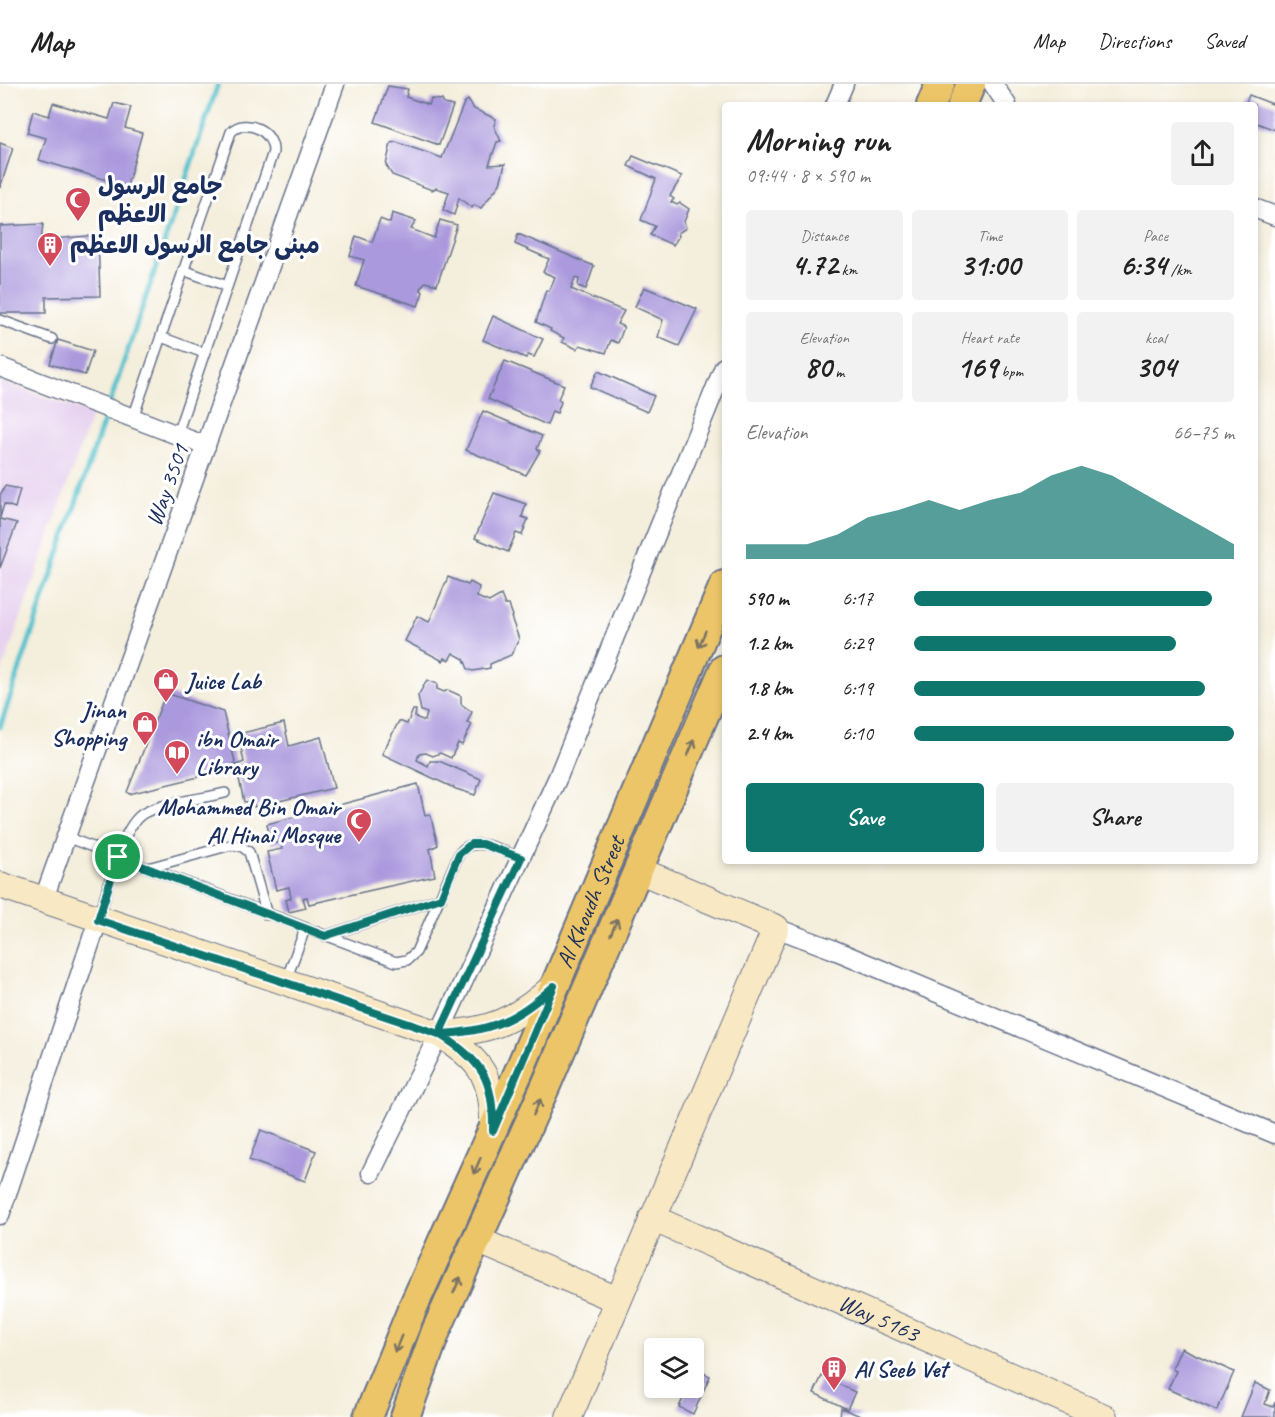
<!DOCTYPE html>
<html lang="en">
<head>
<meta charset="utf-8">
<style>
	body { margin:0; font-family:Caveat,"Playpen Sans Arabic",sans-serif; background:#f2f2f2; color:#222; height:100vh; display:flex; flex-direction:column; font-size:22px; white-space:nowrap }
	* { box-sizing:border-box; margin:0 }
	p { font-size:20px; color:#767676 }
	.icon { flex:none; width:33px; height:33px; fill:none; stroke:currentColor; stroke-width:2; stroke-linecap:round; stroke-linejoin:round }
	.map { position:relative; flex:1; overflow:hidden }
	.drawer { position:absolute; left:722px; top:18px; width:536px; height:762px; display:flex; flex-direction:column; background:#fff; border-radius:6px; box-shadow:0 3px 9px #0003 }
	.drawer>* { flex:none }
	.buttons { position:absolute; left:644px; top:1254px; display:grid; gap:12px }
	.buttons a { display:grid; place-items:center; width:60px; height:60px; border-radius:6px; background:#fff; box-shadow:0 3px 9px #0003; font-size:30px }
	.pin { position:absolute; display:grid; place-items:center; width:51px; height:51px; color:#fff; margin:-26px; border:3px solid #fff; border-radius:50%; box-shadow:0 2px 6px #0007 }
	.round { display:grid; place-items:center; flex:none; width:63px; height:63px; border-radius:6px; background:#f2f2f2 }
	.overview { display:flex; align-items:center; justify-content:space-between; height:102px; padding:0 24px }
	h1 { font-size:33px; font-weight:600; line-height:45px }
	.stats { display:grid; grid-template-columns:repeat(3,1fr); gap:9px; height:102px; padding:6px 24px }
	.stats div { display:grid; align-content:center; border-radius:6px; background:#f2f2f2; text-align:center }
	.stats b { font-size:30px; font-weight:600 }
	.stats small { font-size:16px; font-weight:400 }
	.stats p { font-size:16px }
	.chart { height:168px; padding:12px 24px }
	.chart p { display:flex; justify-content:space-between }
	.chart svg { width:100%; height:108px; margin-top:6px; fill:#0f766e; opacity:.7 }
	.primary-button { display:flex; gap:12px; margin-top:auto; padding:12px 24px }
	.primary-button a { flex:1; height:69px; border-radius:6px; background:#0f766e; color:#fff; font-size:24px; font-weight:600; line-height:69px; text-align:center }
	.primary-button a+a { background:#f2f2f2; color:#222 }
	ul { padding:0 24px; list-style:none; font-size:20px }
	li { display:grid; grid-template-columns:96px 72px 1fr; align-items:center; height:45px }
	li i { height:15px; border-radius:8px; background:#0f766e }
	header { display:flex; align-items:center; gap:36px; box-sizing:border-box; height:84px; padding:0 30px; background:#fff; border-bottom:2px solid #e0e0e0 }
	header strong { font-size:28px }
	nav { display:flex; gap:33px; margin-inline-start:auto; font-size:21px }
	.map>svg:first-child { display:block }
	.built { fill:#e7d2ef }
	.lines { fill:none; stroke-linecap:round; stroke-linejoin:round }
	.stream { stroke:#54c1cc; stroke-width:5 }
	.building { fill:#a9d }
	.lane-casing { stroke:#67728a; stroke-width:12 }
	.street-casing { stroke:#67728a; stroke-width:21 }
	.secondary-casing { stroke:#67728a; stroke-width:28 }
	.primary-casing { stroke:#67728a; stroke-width:32 }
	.lane { stroke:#fff; stroke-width:9 }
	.street { stroke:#fff; stroke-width:18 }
	.secondary { stroke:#f8e8c3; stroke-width:26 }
	.primary { stroke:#edc569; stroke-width:28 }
	.oneway { stroke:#797263 }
	.route-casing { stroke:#fff; stroke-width:12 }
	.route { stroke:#0f766e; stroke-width:8 }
	.labels { text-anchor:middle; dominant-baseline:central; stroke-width:6; stroke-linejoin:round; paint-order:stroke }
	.poi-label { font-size:24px; font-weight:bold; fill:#1b2f5e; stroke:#fff; text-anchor:start }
	.street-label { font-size:24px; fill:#1b2f5e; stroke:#fff }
</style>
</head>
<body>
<header>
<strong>Map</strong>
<nav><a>Map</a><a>Directions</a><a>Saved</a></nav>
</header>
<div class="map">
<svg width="1275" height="1333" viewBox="0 0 1275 1333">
	<rect width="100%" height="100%" fill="#fff"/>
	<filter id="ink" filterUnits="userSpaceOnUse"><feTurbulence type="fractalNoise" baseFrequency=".0167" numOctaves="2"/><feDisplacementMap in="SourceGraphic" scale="12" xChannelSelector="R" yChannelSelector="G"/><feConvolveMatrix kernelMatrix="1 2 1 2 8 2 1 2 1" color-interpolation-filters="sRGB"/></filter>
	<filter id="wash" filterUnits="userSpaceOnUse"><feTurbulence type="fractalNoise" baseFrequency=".008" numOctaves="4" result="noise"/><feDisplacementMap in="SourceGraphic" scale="24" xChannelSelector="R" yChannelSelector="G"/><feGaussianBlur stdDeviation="1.35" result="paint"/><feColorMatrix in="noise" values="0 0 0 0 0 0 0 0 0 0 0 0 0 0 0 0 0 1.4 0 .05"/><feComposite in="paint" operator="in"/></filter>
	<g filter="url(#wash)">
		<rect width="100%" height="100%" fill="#f4eedc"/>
		<polygon class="built" points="0,297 92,330 0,593"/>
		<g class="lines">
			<polyline class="stream" points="0,643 218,0"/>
		</g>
		<g id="blocks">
			<g class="building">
				<polygon points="388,2 408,5 406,13 429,21 431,15 442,16 444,20 453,22 439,61 375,38"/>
				<polygon points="1249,11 1275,21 1275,46 1254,38 1254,21 1245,21"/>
				<polygon points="468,16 474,25 496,35 494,42 501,57 497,58 489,81 505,80 500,100 481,124 474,121 472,124 459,114 454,131 443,126 449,108 436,104 432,106 392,91 386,81 391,59 396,58 442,74 464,19"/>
				<polygon points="53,19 109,35 114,19 131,23 125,44 142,49 127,102 39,76 46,54 27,49 33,27 49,32"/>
				<polygon points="0,59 13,64 0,104"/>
				<polygon points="633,72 682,92 670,112 674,115 671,118 677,121 680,119 689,125 684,138 686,144 678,149 679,152 673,161 650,151 655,142 641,136 656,95 628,82"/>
				<polygon points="392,129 416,137 411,145 434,154 440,136 457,141 437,201 425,198 420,205 423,208 418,222 356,202 364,176 350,172 356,152 372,158 380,135 390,139"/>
				<polygon points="43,140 41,156 98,151 100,212 46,213 46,229 0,229 0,142"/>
				<polygon points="518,150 594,182 586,205 578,202 579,195 575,194 571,205 624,227 617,240 624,243 618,259 611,256 606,269 580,261 577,265 562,258 564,254 550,247 551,245 536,238 546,206 549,207 555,193 543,188 549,175 515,160"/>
				<polygon points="644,203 697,225 679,262 658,253 663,236 635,223"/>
				<polygon points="493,232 543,255 534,273 528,271 526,274 483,256"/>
				<polygon points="58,256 93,267 85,291 50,280"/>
				<polygon points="505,277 564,301 558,315 561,318 557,329 552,327 547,341 488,315"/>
				<polygon points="598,287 654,312 647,328 590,303"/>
				<polygon points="483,327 542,352 537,365 540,367 526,391 466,366"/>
				<polygon points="5,402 20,405 15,424 4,420 0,434 0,411"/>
				<polygon points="494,409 526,420 522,433 528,435 522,451 516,449 508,468 475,454"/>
				<polygon points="0,435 17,439 0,484"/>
				<polygon points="448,493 468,501 470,498 479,503 477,513 489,518 501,511 505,521 509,521 513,532 511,533 519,555 511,571 490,580 490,584 473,587 468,585 464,575 453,569 449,576 445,574 443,577 405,557 417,532 429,538"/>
				<polygon points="427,596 437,600 437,605 444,608 448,606 461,612 461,620 472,628 467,639 472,640 462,661 458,659 451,674 440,669 433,672 426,669 419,670 417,676 428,682 430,677 439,677 481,695 475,711 456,705 382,670 399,637 407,640 413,626 416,626 415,633 425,637 427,629 421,627 418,612"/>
				<polygon points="166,609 223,628 235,678 231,685 129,710 127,708"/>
				<polygon points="284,639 289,662 321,653 334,704 254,723 254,717 244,718 236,681 244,678 238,650"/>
				<polygon points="418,700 425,731 430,730 438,761 430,765 435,792 309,820 307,813 303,814 306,824 289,828 286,816 291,814 289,803 276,806 267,768 282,765 281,758 271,760 267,740"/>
				<polygon points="261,1046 316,1067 305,1097 249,1076"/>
				<polygon points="1181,1264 1234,1288 1217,1327 1168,1305 1176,1287 1172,1285"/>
				<polygon points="696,1285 710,1292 693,1330 679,1323 688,1304 693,1304"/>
				<polygon points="822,1292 855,1308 847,1325 814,1309"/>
				<polygon points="1255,1299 1270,1306 1265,1320 1273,1323 1275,1318 1275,1333 1241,1333"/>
				<polygon points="841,1324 863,1333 840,1333"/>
			</g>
		</g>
	</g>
	<g filter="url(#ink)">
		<use href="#blocks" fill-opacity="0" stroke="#67728a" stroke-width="1.5"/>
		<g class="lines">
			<defs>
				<g id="lane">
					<polyline points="183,186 227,202"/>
					<polyline points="0,236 52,255"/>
					<polyline points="161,253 204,269"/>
					<path d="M133,334L231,48C246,33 274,47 273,68L177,350"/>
					<path d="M66,753L396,878L407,876L416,868L459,770C473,749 502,767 521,774"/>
					<polyline points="148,784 231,761 241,762 249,768 267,831"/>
					<path d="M99,833C107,809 121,741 144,729C165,718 201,715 225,709"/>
					<polyline points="325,852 441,814"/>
					<polyline points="286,896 305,845"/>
				</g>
				<g id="street">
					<polyline points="993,0 1007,21"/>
					<polyline points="835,21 844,0"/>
					<polyline points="1254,124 1275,132"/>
					<polyline points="0,283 206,362"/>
					<polyline points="43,817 335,0"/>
					<polyline points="776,844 832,865 1275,1050"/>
					<polyline points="371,1089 439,950 558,693 724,283"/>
					<polyline points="0,1131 98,836"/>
				</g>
				<g id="secondary">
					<path d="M0,801L439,950C482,976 494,995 493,1045"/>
					<path d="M439,950C490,948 517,936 554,902"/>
					<path id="s1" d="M652,1134L1104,1333"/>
					<polyline points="477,1156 618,1216"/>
					<polyline points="569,1333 776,844 638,786"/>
				</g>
				<g id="primary">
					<polyline points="931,21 940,0"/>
					<polyline points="962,21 971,0"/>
					<path id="s2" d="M368,1333L413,1223L519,987L724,501"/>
					<polyline points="405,1333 436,1247 547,999 724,585"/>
				</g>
			</defs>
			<use href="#lane" class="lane-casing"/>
			<use href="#street" class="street-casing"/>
			<use href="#secondary" class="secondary-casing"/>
			<use href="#primary" class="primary-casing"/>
			<use href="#lane" class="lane"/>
			<use href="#street" class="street"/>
			<use href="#secondary" class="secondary"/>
			<use href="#primary" class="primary"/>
		</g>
		<defs><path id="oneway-shaft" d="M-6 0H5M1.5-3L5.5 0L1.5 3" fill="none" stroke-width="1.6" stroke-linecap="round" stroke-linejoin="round" transform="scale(1.5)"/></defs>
		<g class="oneway">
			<use href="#oneway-shaft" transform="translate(702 555) rotate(113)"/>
			<use href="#oneway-shaft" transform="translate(691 664) rotate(-67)"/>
			<use href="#oneway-shaft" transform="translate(614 843) rotate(-67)"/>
			<use href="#oneway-shaft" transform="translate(537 1023) rotate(-66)"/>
			<use href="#oneway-shaft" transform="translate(477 1082) rotate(114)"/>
			<use href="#oneway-shaft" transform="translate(457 1201) rotate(-66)"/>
			<use href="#oneway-shaft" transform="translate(398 1260) rotate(112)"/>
		</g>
	</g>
	<g class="lines" filter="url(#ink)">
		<defs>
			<path id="route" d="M118,773L98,836L439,950C483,977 494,996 493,1047L554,902C517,936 490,948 439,950L521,774L482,760H471L459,770L441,814L325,852L118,773"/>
		</defs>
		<use href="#route" class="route-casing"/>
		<use href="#route" class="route"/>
	</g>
	<defs>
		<symbol id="mosque-pin" viewBox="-11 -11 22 30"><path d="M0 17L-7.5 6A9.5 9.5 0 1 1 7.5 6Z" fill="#d1495b" stroke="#fff"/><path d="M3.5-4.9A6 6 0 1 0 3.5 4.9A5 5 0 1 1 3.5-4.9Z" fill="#fff"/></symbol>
		<symbol id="building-pin" viewBox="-11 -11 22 30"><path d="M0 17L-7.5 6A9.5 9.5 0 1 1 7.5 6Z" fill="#d1495b" stroke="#fff"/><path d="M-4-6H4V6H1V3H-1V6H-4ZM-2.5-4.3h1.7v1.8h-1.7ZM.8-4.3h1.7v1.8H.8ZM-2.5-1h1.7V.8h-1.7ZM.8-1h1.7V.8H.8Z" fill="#fff"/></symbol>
		<symbol id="shop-pin" viewBox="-11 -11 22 30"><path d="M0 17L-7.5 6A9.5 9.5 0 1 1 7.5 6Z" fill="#d1495b" stroke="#fff"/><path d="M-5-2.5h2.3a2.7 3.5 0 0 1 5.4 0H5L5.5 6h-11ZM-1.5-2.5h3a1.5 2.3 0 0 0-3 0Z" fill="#fff"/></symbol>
		<symbol id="library-pin" viewBox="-11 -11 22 30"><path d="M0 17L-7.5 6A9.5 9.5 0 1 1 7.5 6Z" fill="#d1495b" stroke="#fff"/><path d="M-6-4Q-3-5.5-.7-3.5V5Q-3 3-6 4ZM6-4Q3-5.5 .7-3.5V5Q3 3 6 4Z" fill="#fff"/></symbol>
	</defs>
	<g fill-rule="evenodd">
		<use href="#mosque-pin" x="63" y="101" width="30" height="40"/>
		<use href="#building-pin" x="35" y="146" width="30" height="40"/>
		<use href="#shop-pin" x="151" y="582" width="30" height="40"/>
		<use href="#shop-pin" x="130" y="625" width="30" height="40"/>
		<use href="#library-pin" x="162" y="654" width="30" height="40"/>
		<use href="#mosque-pin" x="344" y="722" width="30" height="40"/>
		<use href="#building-pin" x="819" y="1270" width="30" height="40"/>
	</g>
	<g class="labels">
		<g class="poi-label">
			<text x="98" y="102">جامع الرسول<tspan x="98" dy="28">الاعظم</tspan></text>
			<text x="70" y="161">مبنى جامع الرسول الاعظم</text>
			<text x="186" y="597">Juice Lab</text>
			<text x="126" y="626" text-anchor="end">Jinan<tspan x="126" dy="28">Shopping</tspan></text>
			<text x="196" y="655">ibn Omair<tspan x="196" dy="28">Library</tspan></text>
			<text x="340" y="723" text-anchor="end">Mohammed Bin Omair<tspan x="340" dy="28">Al Hinai Mosque</tspan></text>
			<text x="854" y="1285">Al Seeb Vet</text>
		</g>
		<g class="street-label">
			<text transform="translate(167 401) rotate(-70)">Way 3501</text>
			<text stroke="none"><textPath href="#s2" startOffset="561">Al Khoudh Street</textPath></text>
			<text stroke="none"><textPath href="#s1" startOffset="248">Way 5163</textPath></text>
		</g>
	</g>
</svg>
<div class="buttons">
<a><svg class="icon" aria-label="layers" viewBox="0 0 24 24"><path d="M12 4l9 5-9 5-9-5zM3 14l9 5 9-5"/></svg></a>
</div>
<div class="pin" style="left:118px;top:773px;background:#1e9e55"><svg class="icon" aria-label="arrive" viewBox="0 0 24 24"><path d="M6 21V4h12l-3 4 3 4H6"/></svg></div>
<section class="drawer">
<div class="overview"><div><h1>Morning run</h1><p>09:44 · 8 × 590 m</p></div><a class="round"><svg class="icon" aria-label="share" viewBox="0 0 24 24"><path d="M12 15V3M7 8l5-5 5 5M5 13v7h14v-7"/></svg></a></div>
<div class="stats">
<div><p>Distance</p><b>4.72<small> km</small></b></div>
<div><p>Time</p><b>31:00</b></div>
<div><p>Pace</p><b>6:34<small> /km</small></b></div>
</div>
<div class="stats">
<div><p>Elevation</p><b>80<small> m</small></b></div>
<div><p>Heart rate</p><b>169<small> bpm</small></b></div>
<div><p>kcal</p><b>304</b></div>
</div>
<div class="chart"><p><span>Elevation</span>66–75 m</p>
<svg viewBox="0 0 160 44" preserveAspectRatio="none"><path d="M0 44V38L10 38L20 38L30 34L40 27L50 24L60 20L70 24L80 20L90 17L100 10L110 6L120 10L130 17L140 24L150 31L160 38V44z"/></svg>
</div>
<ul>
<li><b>590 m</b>6:17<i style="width:93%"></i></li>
<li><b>1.2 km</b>6:29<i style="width:82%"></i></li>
<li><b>1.8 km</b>6:19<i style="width:91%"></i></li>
<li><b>2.4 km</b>6:10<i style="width:100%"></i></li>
</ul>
<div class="primary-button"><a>Save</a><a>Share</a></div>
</section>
</div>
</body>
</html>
